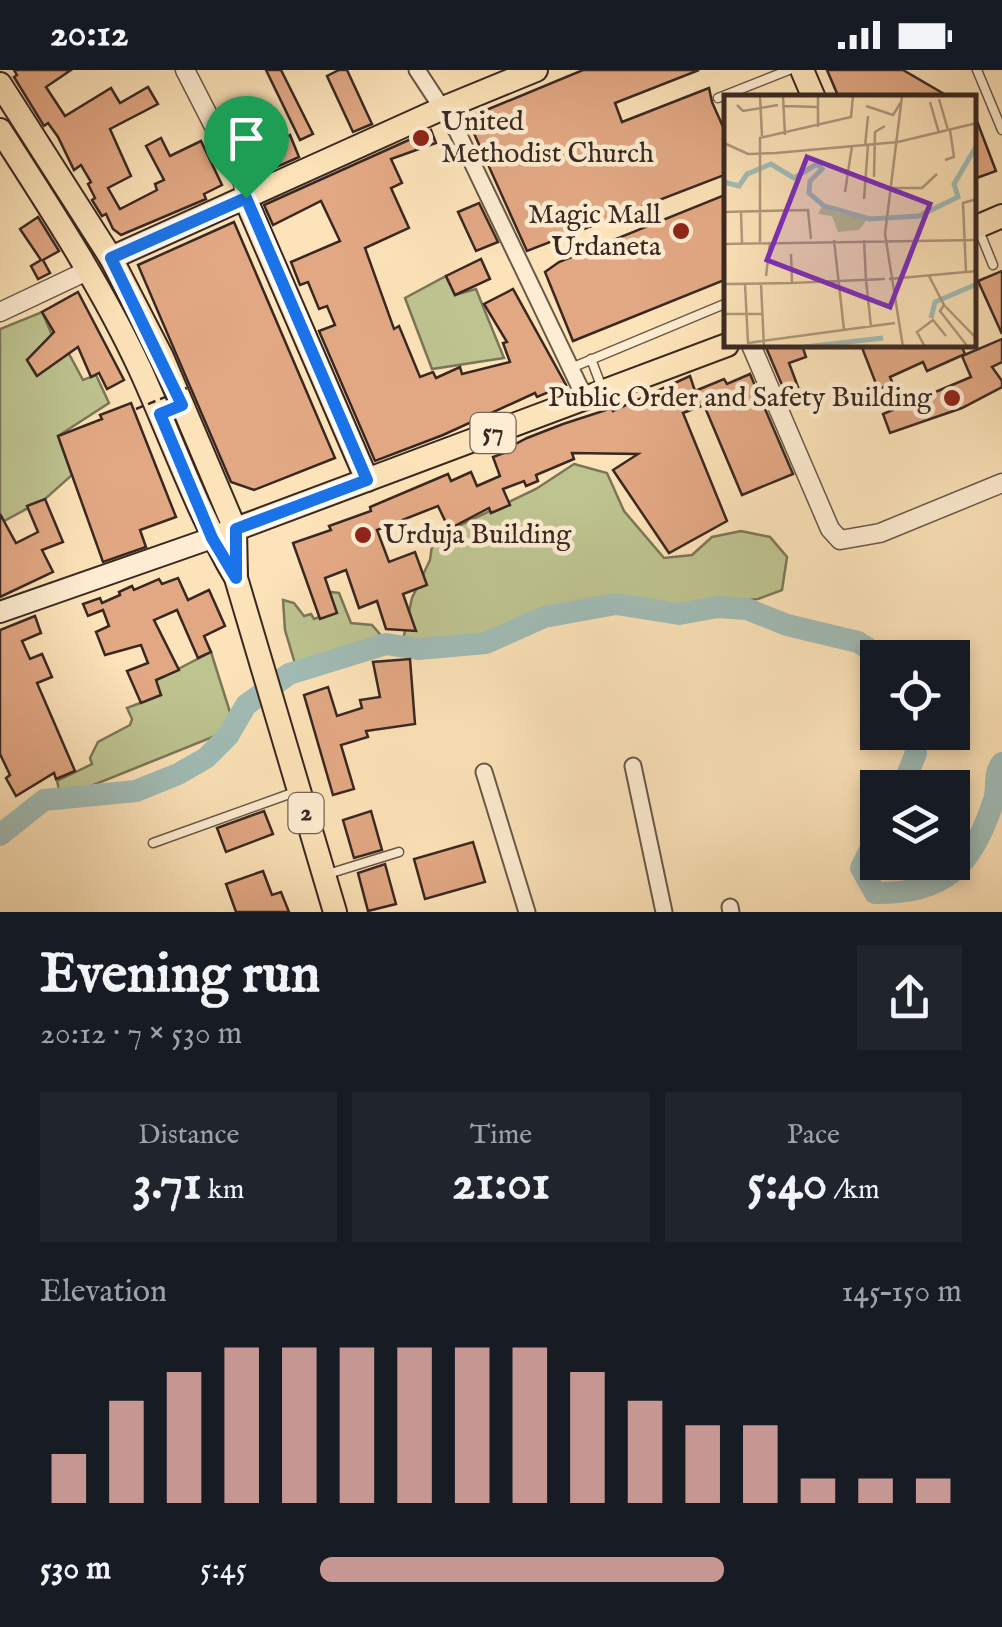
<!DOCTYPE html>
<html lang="en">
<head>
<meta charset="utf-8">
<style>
	body { margin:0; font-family:"IM FELL English",serif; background:#20242c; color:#f1f3f6; height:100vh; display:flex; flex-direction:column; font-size:38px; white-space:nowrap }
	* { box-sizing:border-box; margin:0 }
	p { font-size:32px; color:#9ea1a6 }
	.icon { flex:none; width:55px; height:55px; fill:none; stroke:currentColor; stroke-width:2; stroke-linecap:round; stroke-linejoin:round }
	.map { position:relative; height:842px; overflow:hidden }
	.sheet { display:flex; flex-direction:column; background:#171b24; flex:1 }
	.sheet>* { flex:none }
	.buttons { position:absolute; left:860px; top:570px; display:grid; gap:20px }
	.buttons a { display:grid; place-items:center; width:110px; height:110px; border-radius:0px; background:#171b24; box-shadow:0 5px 15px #0003; font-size:50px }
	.pin { position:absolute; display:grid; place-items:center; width:85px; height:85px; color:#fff; margin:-102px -42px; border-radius:50% 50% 50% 0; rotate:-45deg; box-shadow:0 0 10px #0007 }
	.pin .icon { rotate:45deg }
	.round { display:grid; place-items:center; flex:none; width:105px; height:105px; border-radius:0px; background:#20242c }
	.overview { display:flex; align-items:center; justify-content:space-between; height:170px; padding:0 40px }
	h1 { font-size:55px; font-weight:700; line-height:75px }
	.stats { display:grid; grid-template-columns:repeat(3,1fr); gap:15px; height:170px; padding:10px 40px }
	.stats div { display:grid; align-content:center; border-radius:0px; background:#20242c; text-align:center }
	.stats b { font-size:50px; font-weight:700 }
	.stats small { font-size:28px; font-weight:400 }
	.stats p { font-size:28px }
	.chart { height:280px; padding:20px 40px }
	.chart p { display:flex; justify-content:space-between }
	.chart svg { width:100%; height:180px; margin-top:10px; stroke:#c59692; stroke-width:6 }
	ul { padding:0 40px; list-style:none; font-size:32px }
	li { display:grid; grid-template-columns:160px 120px 1fr; align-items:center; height:75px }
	li i { height:25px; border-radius:12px; background:#c59692 }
	.status { display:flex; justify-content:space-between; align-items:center; height:70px; padding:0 50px; background:#171b24; direction:ltr }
	.status svg { height:28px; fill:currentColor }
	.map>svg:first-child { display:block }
	.green { fill:#bec490; stroke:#7c7659; stroke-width:2.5 }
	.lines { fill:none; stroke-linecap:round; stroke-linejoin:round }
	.river { stroke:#a1bdb7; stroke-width:22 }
	.building { fill:#e2a884; stroke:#392822; stroke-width:2.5 }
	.service-casing { stroke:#6a5748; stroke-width:11 }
	.minor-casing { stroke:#6a5748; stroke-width:19 }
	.tertiary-casing { stroke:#6a5748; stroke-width:21 }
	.secondary-casing { stroke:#392822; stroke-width:24 }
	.primary-casing { stroke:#392822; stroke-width:26 }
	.service { stroke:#feedd2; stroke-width:8 }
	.minor { stroke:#feedd2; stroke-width:15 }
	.tertiary { stroke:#feedd2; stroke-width:18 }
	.secondary { stroke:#feedd2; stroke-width:20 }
	.primary { stroke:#fde3b9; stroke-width:22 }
	.path-bridge { stroke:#392822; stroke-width:2.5; stroke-dasharray:8 5; stroke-linecap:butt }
	.route-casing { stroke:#fff; stroke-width:20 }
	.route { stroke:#1a73e8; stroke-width:12 }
	.poi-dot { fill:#8f2418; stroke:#feedd2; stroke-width:4 }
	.labels { text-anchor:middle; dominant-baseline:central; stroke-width:9; stroke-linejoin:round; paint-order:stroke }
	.shield { fill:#feedd2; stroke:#746357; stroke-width:2.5 }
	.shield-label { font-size:25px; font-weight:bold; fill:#392822 }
	.poi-label { font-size:28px; fill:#392822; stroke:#feedd2; text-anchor:start }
	.inset-river { fill:none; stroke:#a1bdb7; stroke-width:5 }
	.inset-road { fill:none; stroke:#af987d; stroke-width:2.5 }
	.view { fill:#7b2cbf; fill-opacity:0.15; stroke:#7b2cbf; stroke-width:5 }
	.inset-edge { fill:none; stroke:#392822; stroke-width:5 }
</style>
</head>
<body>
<div class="status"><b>20:12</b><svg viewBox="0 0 49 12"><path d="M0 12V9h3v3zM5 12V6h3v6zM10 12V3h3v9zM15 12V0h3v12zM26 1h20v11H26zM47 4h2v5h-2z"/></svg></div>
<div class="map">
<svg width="1002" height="842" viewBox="0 0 1002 842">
	<rect width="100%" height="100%" fill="#fde3b9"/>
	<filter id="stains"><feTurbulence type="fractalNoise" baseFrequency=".002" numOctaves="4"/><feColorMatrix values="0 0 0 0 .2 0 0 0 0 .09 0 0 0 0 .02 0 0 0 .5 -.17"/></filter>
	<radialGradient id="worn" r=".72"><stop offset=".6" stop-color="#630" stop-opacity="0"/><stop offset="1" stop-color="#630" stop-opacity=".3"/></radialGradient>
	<g class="green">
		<polygon points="446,206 455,225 476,219 504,288 432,299 405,228"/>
		<polygon points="42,242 52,265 27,290 36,305 68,282 83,310 96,305 109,333 58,366 72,405 45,429 4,451 0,444 0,259"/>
		<polygon points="574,394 607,403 624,441 664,488 692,485 712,467 741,461 770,467 787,487 782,520 758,529 668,539 628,531 569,539 534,548 523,556 496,567 469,572 403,570 412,528 430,490 433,468 536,419"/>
		<polygon points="331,522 339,523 351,553 372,555 384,569 296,597 285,560 283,530 294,533 304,546 311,544 314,549 330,543 323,524"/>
		<polygon points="211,582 235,658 61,728 57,711 92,694 90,688 98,672 130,655 132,649 127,638 161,625 155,611"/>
	</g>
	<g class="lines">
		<g class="river">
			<polyline points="902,718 916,683 912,662"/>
			<path d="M878,764L861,798L875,823C946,823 971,798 994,730C998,718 993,704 1002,693"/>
			<polyline points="0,765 44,730 136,721 178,704 206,688 228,666 246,635 289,604 386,574 418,579 486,573 544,547 616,534 679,544 718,537 747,539 787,555 858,572 883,588"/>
		</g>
	</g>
	<g class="building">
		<polygon points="14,0 71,0 46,17 65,46 111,18 120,33 148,17 158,34 110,59 131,106 108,118 120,139 157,120 155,114 164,110 146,76 161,68 170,86 201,71 222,115 204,124 206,129 121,165 113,159 106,144 102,146 92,130 95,128 88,114 91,112 81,95 74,100 58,67 48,53 44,56 14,7 17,5"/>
		<polygon points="266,0 281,0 313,64 300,70"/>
		<polygon points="339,0 347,0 372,54 353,62 327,6"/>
		<polygon points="583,0 699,0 615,33 622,52 709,18 712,32 724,59 727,58 727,104 527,181 467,48"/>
		<polygon points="827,0 903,0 951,28 839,28"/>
		<polygon points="975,46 996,101 974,109 974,47"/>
		<polygon points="431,60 436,73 391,89 402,113 391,118 409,158 365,178 394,259 399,256 420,307 433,302 436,308 460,297 462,304 510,292 503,273 507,272 484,234 513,219 566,315 537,327 535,323 443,365 375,391 319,261 335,255 327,236 319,239 308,212 300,215 291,192 340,171 321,131 273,155 264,135"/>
		<polygon points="290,65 299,87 254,107 245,89"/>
		<polygon points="727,124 727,209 573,271 545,202 559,192"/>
		<polygon points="479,133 498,172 476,181 458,142"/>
		<polygon points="38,147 59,181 43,190 50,203 38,209 31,196 41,190 20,159"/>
		<polygon points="234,152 335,388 254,420 231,412 138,195"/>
		<polygon points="481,189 490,209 455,225 446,206"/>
		<polygon points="1002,201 1002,264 978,211"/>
		<polygon points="78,222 124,310 107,319 99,303 91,307 78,277 37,306 27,290 54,262 42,242"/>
		<polygon points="1002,269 1002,292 992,297 1002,311 1002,317 962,338 890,363 883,344 971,307 962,286"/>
		<polygon points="765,275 802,275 806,287 789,293 798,317 785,322"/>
		<polygon points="861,275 961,275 965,284 927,301 923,292 890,307 893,314 878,319"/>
		<polygon points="750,304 793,404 742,425 704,335 683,343 727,451 669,483 613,400 638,384 572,383 574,389 536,405 538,411 526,416 524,411 503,419 510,435 491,443 489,438 449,459 438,436 377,460 389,492 415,482 427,515 403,524 416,561 386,559 377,531 359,538 346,500 325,508 337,543 320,549 293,473 331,460 329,456 371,441 370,437 448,404 451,411 471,402 477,416 500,406 493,387 512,380 510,377 527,368 563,354 612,338 613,341 690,306 695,321 724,309 727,314"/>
		<polygon points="131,333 176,447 140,460 146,477 103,492 58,366 102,349 100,345"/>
		<polygon points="45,429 63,472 42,480 53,502 0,527 0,444 16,473 38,462 27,436"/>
		<polygon points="178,508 188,530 209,520 225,556 204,566 211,582 198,588 177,540 154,550 179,600 156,610 161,625 141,633 127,601 148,593 141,575 105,585 96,562 109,556 103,540 88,546 83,534 100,528 102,533 120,525 119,522 132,516 134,520 159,509 162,514"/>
		<polygon points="35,546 41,563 22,571 30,589 42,584 52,607 37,613 75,701 56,709 54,703 16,726 6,708 10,705 0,684 0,560"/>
		<polygon points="410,589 415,654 366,661 368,667 341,675 354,719 333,725 304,625 328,617 337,646 362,638 360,630 380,627 373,592"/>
		<polygon points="264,741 273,764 226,782 217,758"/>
		<polygon points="371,741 382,780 354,788 343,750"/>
		<polygon points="473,772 485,812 425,829 414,789"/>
		<polygon points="385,794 396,834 368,841 358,803"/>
		<polygon points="263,801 272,825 281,822 289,842 236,842 226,814"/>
	</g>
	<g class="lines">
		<defs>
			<g id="service">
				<polyline points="977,0 1002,60"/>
				<polyline points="718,28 789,0"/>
				<polyline points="978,158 993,195"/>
				<polyline points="591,289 602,318"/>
				<polyline points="571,298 727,233"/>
				<polyline points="153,773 295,722"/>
				<polyline points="328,804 399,782"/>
			</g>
			<g id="minor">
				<polyline points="417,0 457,61 585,328"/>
				<polyline points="633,696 664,842"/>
				<polyline points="484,702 527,842"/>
				<polyline points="730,837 731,842"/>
			</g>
			<g id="tertiary">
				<polyline points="185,0 243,113 245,128"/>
				<polyline points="0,242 89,200"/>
				<polyline points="751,275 830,459 840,470 880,463 1002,413"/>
			</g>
			<polyline id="secondary" points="0,542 212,468"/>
			<g id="primary">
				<polyline points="802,0 814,28"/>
				<polyline points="0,14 111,188 162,287 235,459 236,505"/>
				<path d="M0,60C50,138 101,215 140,299C172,369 197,442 236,508L335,842"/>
				<polyline points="245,128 367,410"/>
				<polyline points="974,158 1002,146"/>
				<polyline points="111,188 441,39 536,0"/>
				<polyline points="225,463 727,275"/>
			</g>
		</defs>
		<use href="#service" class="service-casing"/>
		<use href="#minor" class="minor-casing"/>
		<use href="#tertiary" class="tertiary-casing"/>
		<use href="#secondary" class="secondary-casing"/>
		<use href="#primary" class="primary-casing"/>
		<use href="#service" class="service"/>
		<use href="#minor" class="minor"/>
		<use href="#tertiary" class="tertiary"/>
		<use href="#secondary" class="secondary"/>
		<use href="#primary" class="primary"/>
		<polyline class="path-bridge" points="136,339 187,318"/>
	</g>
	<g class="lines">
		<defs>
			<polygon id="route" points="246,128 367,410 236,459 236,508 212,468 160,344 182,335 111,188"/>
		</defs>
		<use href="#route" class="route-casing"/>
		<use href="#route" class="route"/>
	</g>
	<g class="poi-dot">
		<circle cx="421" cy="68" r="10"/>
		<circle cx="681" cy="161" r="10"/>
		<circle cx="952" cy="328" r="10"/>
		<circle cx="363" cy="465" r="10"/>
	</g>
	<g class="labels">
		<g class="shield">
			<rect x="470.5" y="343" width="45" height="40" rx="8"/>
			<rect x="288.5" y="723" width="35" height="40" rx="8"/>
		</g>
		<g class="shield-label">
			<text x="493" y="363">57</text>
			<text x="306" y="743">2</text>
		</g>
		<g class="poi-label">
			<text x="441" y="52">United<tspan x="441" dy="32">Methodist Church</tspan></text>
			<text x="661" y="145" text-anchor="end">Magic Mall<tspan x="661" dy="32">Urdaneta</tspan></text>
			<text x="932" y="328" text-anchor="end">Public Order and Safety Building</text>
			<text x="383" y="465">Urduja Building</text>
		</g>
	</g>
	<g transform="translate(724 25)">
		<rect width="252" height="252" fill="#fde3b9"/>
		<path d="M98,112L114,118L144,123L135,135L114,137L108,121L94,119Z" fill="#bec490"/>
		<path class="inset-river" d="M0,87L15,91L23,79L47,69L70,83L93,69L98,74L86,86L85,98L100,111L146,124L195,121L234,102L230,89L253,50M207,223L211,207L253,189M80,252L159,243"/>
		<path class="inset-road" d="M36,1L38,41M59,1L61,40M178,1L161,139L179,252M215,4L224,35M206,7L215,38M13,10L19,16L54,10M60,11L93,12M142,11L169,20L177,7M94,32V1M0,48L24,59L52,58L174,47L253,28M141,51L144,21M221,65L230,62L226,35M150,82L151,37L161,31M165,93H198L213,79M121,97L128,51M140,104L144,50M17,116L18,148M0,117L84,115L87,144M110,145L120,235M140,145L142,185M36,147V43L127,22L129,1M0,149L253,145M67,159L68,188L161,184M242,177L239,108L253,104M42,181L46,147M205,181L220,210L216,216L244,252M165,184L253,176M142,185L147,232M0,189L68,188M21,189L24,248L171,228M37,189L40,252M220,210L253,244M0,219H38M201,252L193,237L209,225L222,241"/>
		<path class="view" d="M83,62L206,109L166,212L43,165Z"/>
		<rect width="252" height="252" class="inset-edge"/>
	</g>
	<rect width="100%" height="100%" filter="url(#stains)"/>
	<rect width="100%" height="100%" fill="url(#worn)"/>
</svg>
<div class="buttons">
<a><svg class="icon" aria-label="locate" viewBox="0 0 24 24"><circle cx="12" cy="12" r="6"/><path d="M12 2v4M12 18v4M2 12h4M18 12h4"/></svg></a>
<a><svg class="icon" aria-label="layers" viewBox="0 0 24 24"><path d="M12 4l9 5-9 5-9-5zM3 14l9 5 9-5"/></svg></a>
</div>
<div class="pin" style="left:246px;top:128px;background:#1e9e55"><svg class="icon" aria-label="arrive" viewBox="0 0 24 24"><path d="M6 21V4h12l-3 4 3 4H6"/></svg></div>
</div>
<section class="sheet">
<div class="overview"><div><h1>Evening run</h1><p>20:12 · 7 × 530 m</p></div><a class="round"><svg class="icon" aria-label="share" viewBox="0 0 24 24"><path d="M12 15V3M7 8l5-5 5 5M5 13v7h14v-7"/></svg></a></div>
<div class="stats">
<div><p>Distance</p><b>3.71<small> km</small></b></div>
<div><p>Time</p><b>21:01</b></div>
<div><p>Pace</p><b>5:40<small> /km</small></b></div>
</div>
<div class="chart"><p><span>Elevation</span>145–150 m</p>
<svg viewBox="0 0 160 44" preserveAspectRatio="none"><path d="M5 44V32M15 44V19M25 44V12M35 44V6M45 44V6M55 44V6M65 44V6M75 44V6M85 44V6M95 44V12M105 44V19M115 44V25M125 44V25M135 44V38M145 44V38M155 44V38"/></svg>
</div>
<ul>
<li><b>530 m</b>5:45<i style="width:63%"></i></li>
</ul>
</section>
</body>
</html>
